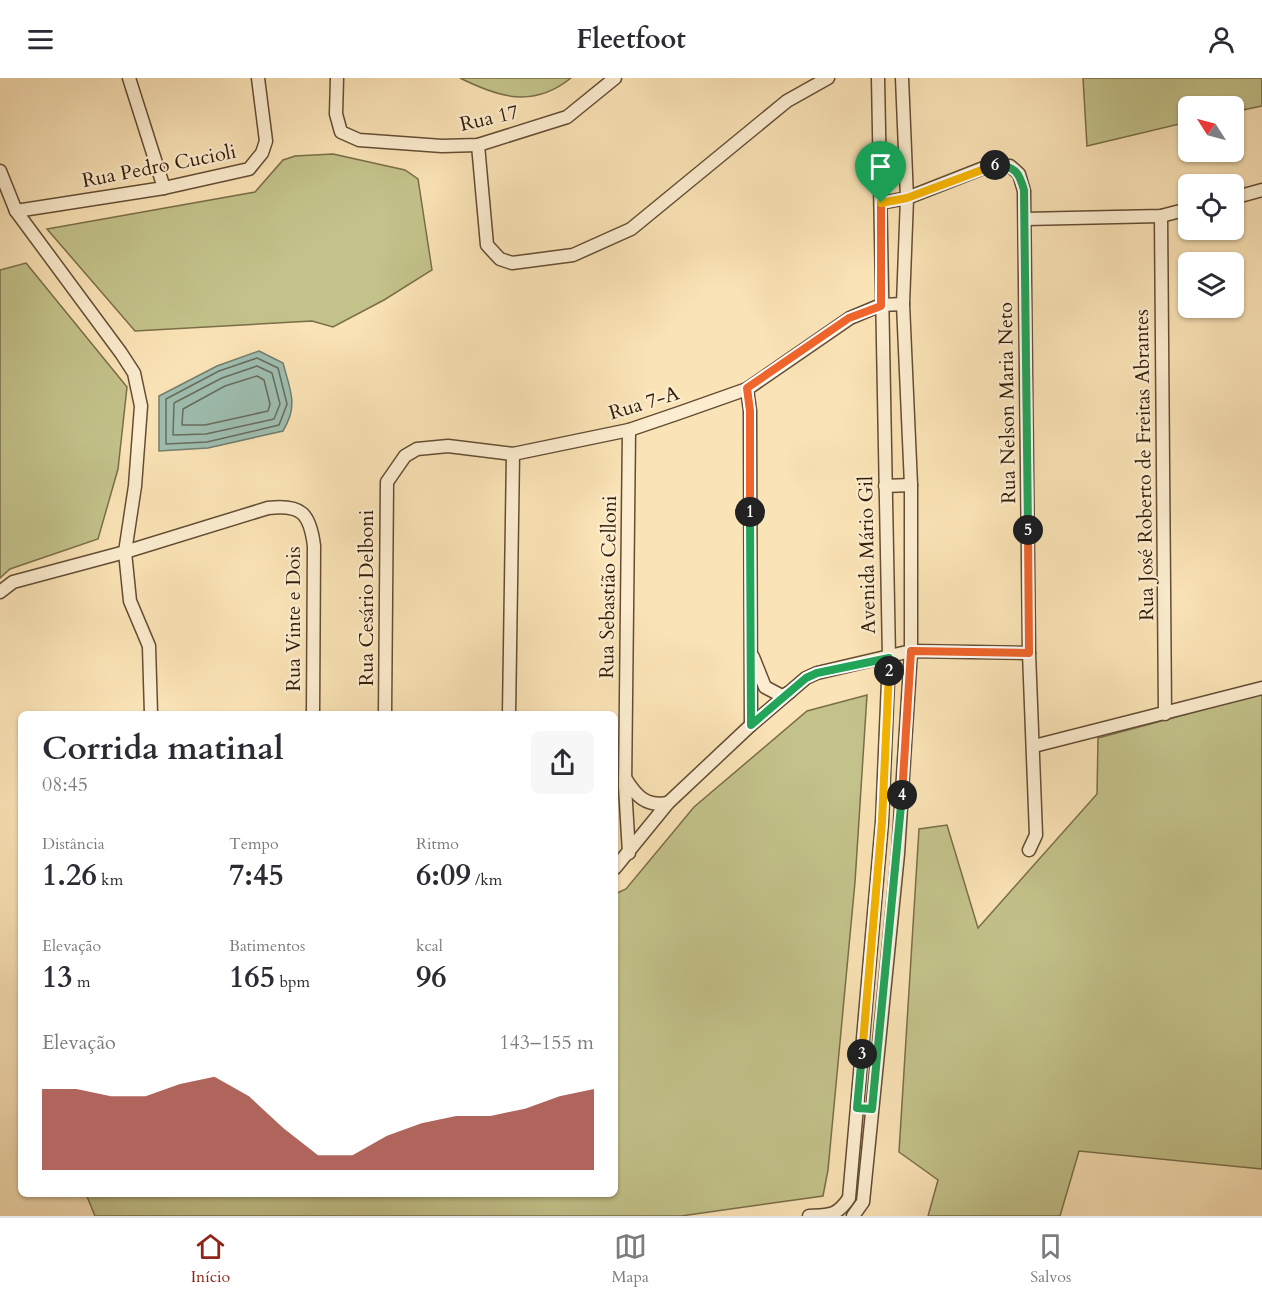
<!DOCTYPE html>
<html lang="pt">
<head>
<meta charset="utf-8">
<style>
	body { margin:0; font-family:Cardo,serif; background:#f7f7f7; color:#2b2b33; height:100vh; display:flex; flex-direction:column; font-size:22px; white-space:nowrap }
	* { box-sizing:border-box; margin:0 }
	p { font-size:20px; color:#7c7c81 }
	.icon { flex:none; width:33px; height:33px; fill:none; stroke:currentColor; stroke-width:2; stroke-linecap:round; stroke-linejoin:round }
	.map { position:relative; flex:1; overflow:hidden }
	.panel { position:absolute; left:18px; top:633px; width:600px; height:486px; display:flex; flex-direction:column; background:#fff; border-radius:9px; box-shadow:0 2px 4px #0004 }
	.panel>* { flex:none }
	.needle { width:39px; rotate:306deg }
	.fabs { position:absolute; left:1178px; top:18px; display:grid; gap:12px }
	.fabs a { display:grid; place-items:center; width:66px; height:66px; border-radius:9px; background:#fff; box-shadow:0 2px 4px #0004; font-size:30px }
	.pin { position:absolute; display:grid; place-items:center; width:51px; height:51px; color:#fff; margin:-62px -26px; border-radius:50% 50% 50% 0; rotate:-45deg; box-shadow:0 0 6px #0007 }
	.pin .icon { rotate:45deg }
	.km { position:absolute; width:30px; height:30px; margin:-15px; border-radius:50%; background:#222; color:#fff; font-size:16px; line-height:30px; text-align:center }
	.round { display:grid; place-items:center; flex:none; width:63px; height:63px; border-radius:9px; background:#f7f7f7 }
	.headline { display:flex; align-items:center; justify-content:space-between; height:102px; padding:0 24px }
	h1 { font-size:33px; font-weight:700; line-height:45px }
	.figures { display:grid; grid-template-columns:repeat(3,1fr); gap:9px; height:102px; padding:6px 24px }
	.figures div { display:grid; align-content:center }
	.figures b { font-size:30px; font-weight:700 }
	.figures small { font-size:16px; font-weight:400 }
	.figures p { font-size:16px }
	.chart { height:168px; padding:12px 24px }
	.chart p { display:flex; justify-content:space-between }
	.chart svg { width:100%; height:108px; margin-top:6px; fill:#8f2418; opacity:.7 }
	header { display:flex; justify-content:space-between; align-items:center; height:78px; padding:0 24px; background:#fff; font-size:27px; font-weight:700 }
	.tab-bar { display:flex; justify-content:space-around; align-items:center; height:84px; border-top:2px solid #e1e1e2; background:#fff; font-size:16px; color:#7c7c81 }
	.tab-bar a { display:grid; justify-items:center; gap:3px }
	.tab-bar .selected { color:#8f2418 }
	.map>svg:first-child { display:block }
	.green { fill:#c3c28a; stroke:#7a6e48; stroke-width:1.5 }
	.water { fill:#9ebeb1; stroke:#737d6d; stroke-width:1.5 }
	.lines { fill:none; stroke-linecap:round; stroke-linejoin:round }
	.shore { stroke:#686c5c; stroke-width:1.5 }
	.street-casing { stroke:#644d33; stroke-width:15 }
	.street { stroke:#fcedd0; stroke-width:12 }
	.split-1-casing { stroke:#fff; stroke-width:12 }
	.split-2-casing { stroke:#fff; stroke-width:12 }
	.split-3-casing { stroke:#fff; stroke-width:12 }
	.split-4-casing { stroke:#fff; stroke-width:12 }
	.split-5-casing { stroke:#fff; stroke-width:12 }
	.split-6-casing { stroke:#fff; stroke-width:12 }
	.split-7-casing { stroke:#fff; stroke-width:12 }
	.split-1 { stroke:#f0652b; stroke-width:8 }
	.split-2 { stroke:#22a559; stroke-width:8 }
	.split-3 { stroke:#f5b400; stroke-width:8 }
	.split-4 { stroke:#22a559; stroke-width:8 }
	.split-5 { stroke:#f0652b; stroke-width:8 }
	.split-6 { stroke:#22a559; stroke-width:8 }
	.split-7 { stroke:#f5b400; stroke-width:8 }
	.labels { text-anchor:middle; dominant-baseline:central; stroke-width:4.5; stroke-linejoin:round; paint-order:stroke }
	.street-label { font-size:20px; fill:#321b07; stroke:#fcedd0 }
</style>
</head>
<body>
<header><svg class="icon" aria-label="menu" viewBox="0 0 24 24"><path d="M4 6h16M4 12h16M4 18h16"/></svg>Fleetfoot<svg class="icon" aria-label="person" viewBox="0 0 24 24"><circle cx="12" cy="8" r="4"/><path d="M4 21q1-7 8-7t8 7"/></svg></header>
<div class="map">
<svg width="1262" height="1138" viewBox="0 0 1262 1138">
	<rect width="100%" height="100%" fill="#fae3b6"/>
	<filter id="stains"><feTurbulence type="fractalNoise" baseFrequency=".00333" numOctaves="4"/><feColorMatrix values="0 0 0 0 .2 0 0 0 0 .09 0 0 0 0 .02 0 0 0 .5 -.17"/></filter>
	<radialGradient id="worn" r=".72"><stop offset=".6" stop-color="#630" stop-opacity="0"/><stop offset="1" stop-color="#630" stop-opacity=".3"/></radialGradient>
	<g class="green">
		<path d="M460,0H571C534,30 500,20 460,0Z"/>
		<polygon points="1083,0 1262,0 1262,28 1233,34 1233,28 1188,28 1188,44 1087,68"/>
		<polygon points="333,76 405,92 418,101 432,192 384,222 333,249 312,243 135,253 47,151 255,114 283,82 295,78"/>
		<polygon points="26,185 127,309 118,391 98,461 10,491 0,500 0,192"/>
		<polygon points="1262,616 1262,1091 1079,1073 1060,1138 928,1138 938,1102 899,1074 919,751 947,747 978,850 1097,716 1098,660"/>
		<polygon points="867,617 855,804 828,1092 823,1118 681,1138 95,1138 86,1116 615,1116 615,816 626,811 694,729 807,633"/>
	</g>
	<path class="water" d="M259,273L283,285C290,312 299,327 283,353L208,370L159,373V318L217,288Z"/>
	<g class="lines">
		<g class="shore">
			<polygon points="257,280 278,290 287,326 279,347 207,364 166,366 166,321 219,293"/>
			<polygon points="257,288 272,295 280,326 274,341 206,356 173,357 174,325 222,300"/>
			<polygon points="257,298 264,302 270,326 268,333 205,347 182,347 183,331 225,308"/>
		</g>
		<defs>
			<g id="street">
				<polyline points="129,0 164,110"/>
				<polyline points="337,0 336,36 341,54 359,62 442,68 478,67 567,39 615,0"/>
				<polyline points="478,67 487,167 500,181 512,185 573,177 631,151 787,23 828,0"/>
				<polyline points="0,93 16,133 121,275 134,295 141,328 135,408 125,474 130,523 149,568 151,636"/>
				<polyline points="1233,120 1262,112"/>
				<polyline points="881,125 907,120 991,87 1010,88 1019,96 1024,113 1029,575 1036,757 1029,772"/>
				<polyline points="16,133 164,110 249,91 262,75 266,63 258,0"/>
				<polyline points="1161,138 1165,636"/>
				<polyline points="1025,141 1161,138 1188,131"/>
				<polyline points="747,311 750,333 751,647"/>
				<polyline points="885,408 911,407"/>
				<path d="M0,514L13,504L125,474L268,430C301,426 310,435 314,468L313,636"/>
				<polyline points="753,579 765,609 782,618 790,614"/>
				<polyline points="385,636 387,404 405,378 417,371 448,368 513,376 629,352 679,335 747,311 850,240 881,227 903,226"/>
				<polyline points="509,636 513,376"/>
				<polyline points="1034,668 1262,610"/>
				<path d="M625,700C636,718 646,729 668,725"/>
				<polyline points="629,775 625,709 629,352"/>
				<polyline points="615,790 668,725 751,647 806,600 817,595 911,573 1029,575"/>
				<path d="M809,1138C830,1137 837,1138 849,1120L882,744L889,580L878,0"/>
				<polyline points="853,1138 863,1124 898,776 911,573 911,407 903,226 907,120 902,0"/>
			</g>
		</defs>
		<use href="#street" class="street-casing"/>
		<use href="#street" class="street"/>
	</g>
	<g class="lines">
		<defs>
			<polyline id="split-1" points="750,434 750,333 747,310 849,240 881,228 881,125"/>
			<polyline id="split-2" points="750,434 751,647 806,600 817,595 889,580 889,593"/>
			<polyline id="split-3" points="862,976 882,744 889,593"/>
			<polyline id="split-4" points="862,976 857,1030 872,1031 902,717"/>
			<polyline id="split-5" points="902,717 911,573 1029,575 1028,452"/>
			<path id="split-6" d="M995,87C1015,88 1019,94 1024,112L1028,452"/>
			<polyline id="split-7" points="881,125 907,120 995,87"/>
		</defs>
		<use href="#split-1" class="split-1-casing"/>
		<use href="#split-2" class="split-2-casing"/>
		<use href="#split-3" class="split-3-casing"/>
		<use href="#split-4" class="split-4-casing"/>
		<use href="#split-5" class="split-5-casing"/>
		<use href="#split-6" class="split-6-casing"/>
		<use href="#split-7" class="split-7-casing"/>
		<use href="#split-1" class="split-1"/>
		<use href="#split-2" class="split-2"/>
		<use href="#split-3" class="split-3"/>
		<use href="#split-4" class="split-4"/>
		<use href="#split-5" class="split-5"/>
		<use href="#split-6" class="split-6"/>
		<use href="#split-7" class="split-7"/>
	</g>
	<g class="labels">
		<g class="street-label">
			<text transform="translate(489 40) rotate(-13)">Rua 17</text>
			<text transform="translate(159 88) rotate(-11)">Rua Pedro Cucioli</text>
			<text transform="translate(644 325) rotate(-17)">Rua 7-A</text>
			<text transform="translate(1007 325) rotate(-91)">Rua Nelson Maria Neto</text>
			<text transform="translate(1144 387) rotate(-91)">Rua José Roberto de Freitas Abrantes</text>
			<text transform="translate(867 477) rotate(-91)">Avenida Mário Gil</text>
			<text transform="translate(608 509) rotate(-89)">Rua Sebastião Celloni</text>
			<text transform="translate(366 520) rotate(-90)">Rua Cesário Delboni</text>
			<text transform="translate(293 541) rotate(-90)">Rua Vinte e Dois</text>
		</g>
	</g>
	<rect width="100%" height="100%" filter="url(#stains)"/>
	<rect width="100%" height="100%" fill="url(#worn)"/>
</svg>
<div class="fabs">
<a><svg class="needle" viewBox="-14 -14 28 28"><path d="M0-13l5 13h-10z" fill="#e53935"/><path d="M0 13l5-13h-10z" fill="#7c7c81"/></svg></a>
<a><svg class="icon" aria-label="locate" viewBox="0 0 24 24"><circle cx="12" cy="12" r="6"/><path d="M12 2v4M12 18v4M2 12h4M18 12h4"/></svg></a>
<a><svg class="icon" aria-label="layers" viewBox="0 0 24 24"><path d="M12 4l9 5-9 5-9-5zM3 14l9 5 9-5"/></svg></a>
</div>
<div class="pin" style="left:881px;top:125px;background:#1e9e55"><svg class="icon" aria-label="arrive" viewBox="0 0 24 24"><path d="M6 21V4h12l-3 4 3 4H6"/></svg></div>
<b class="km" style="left:750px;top:434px">1</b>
<b class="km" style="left:889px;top:593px">2</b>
<b class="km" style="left:862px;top:976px">3</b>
<b class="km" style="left:902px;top:717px">4</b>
<b class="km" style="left:1028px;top:452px">5</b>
<b class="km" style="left:995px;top:87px">6</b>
<section class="panel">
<div class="headline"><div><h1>Corrida matinal</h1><p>08:45</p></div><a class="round"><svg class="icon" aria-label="share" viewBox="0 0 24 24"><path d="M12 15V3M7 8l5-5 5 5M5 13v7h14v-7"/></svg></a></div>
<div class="figures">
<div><p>Distância</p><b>1.26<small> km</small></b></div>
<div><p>Tempo</p><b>7:45</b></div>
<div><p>Ritmo</p><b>6:09<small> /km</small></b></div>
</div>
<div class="figures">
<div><p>Elevação</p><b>13<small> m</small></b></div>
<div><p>Batimentos</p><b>165<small> bpm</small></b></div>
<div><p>kcal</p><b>96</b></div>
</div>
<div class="chart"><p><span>Elevação</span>143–155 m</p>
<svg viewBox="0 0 160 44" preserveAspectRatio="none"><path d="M0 44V11L10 11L20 14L30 14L40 9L50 6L60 14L70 27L80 38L90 38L100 30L110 25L120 22L130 22L140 19L150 14L160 11V44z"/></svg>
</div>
</section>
</div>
<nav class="tab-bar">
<a class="selected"><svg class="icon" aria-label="home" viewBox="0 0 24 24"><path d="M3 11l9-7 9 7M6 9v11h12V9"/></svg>Início</a>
<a><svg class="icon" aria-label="map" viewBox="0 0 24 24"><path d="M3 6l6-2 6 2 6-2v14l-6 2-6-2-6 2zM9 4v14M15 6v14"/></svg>Mapa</a>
<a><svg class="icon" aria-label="saved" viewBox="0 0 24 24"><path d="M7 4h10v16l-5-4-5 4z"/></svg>Salvos</a>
</nav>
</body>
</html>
